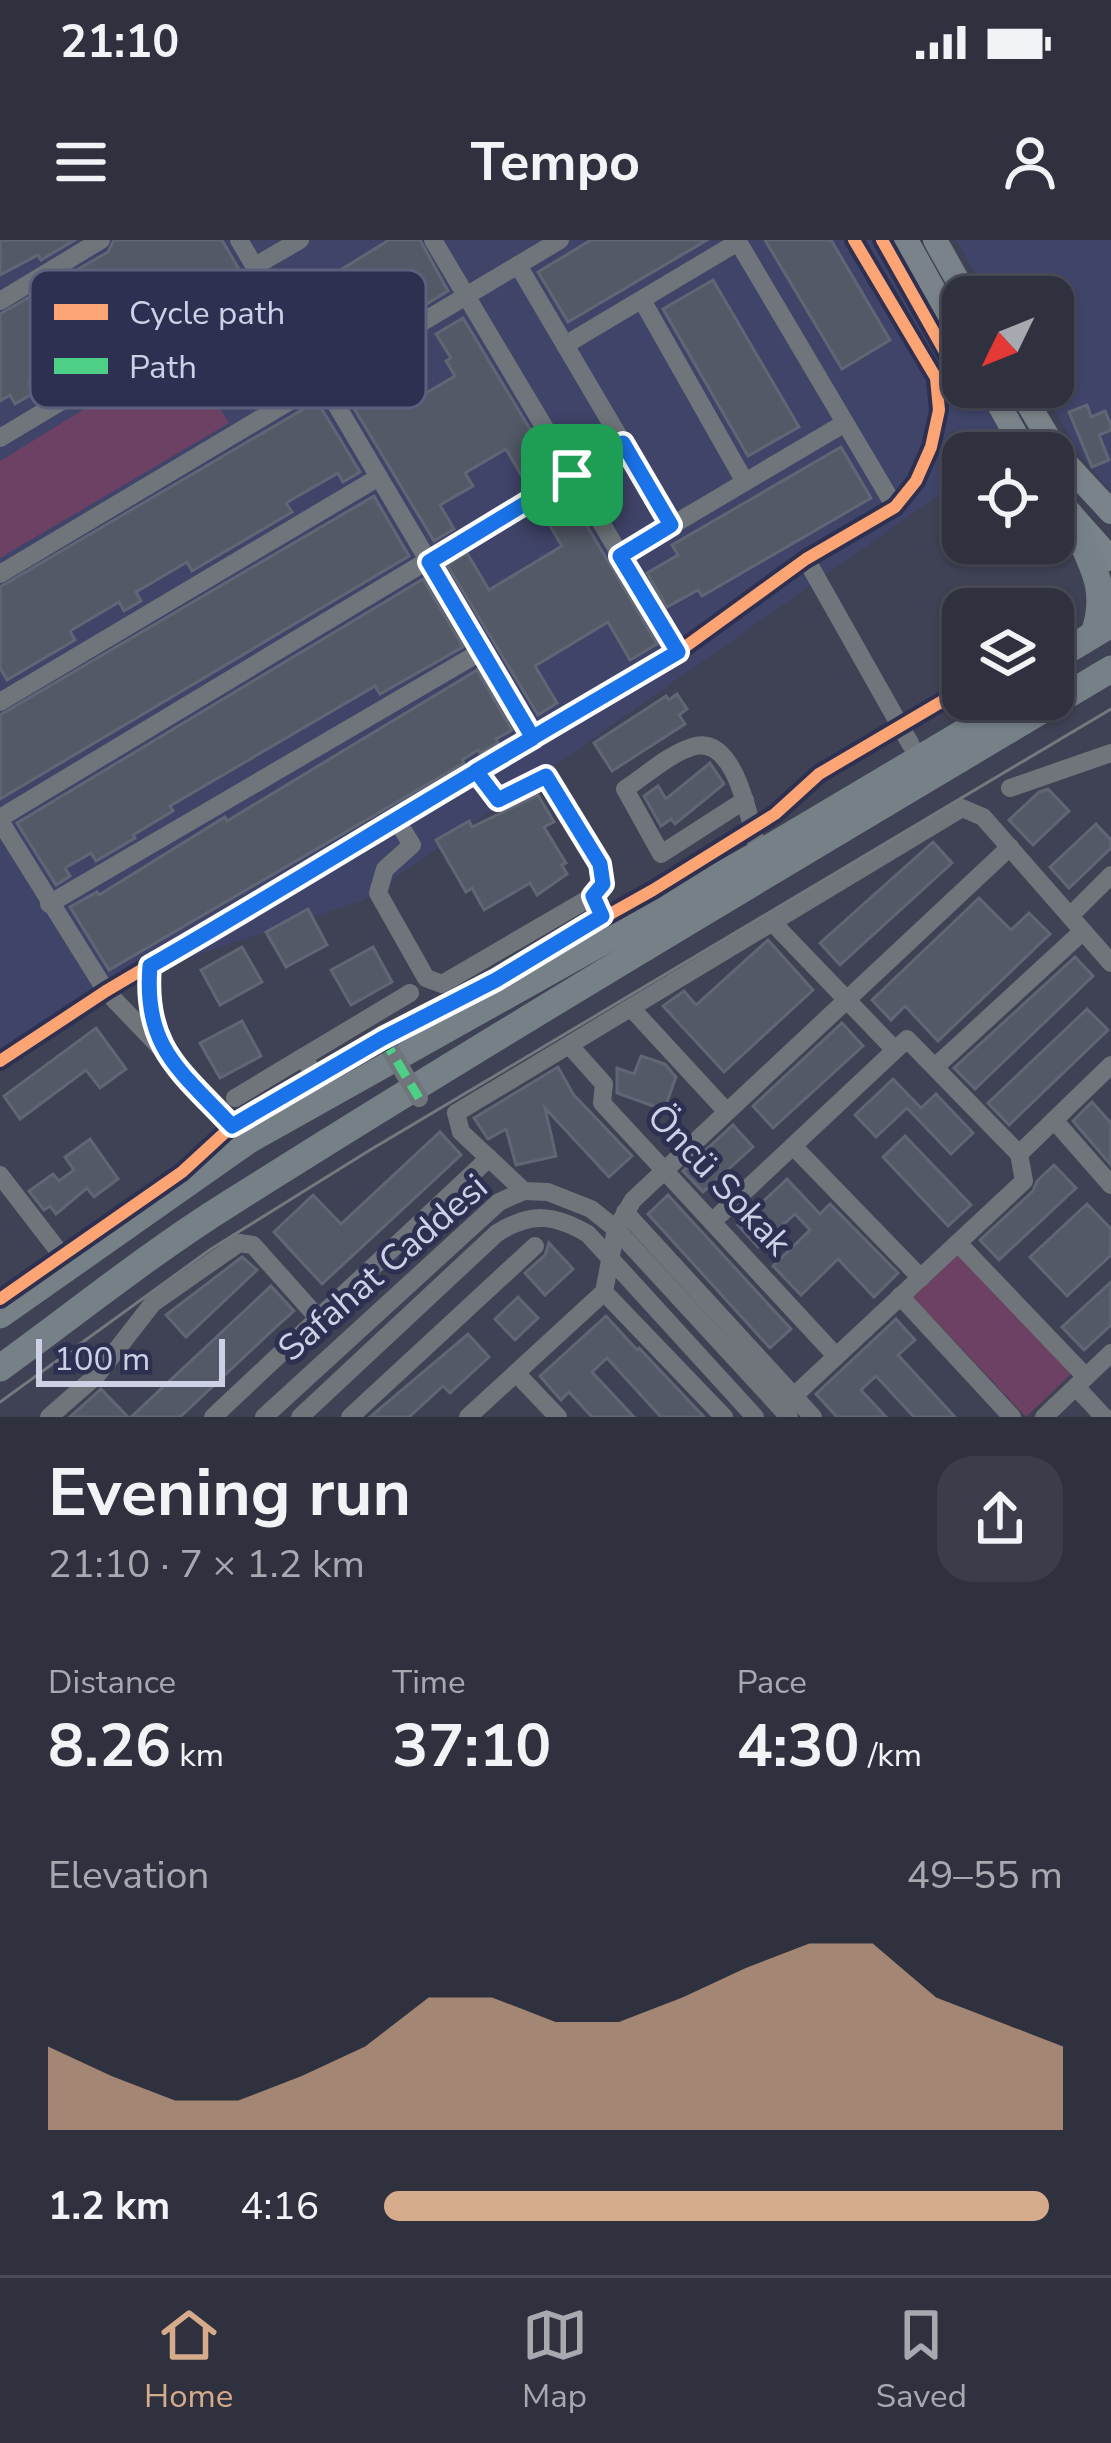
<!DOCTYPE html>
<html lang="en">
<head>
<meta charset="utf-8">
<style>
	body { margin:0; font-family:"Nunito Sans",sans-serif; background:#3b3d4a; color:#f1f3f6; height:100vh; display:flex; flex-direction:column; font-size:45px; white-space:nowrap }
	* { box-sizing:border-box; margin:0 }
	p { font-size:39px; color:#a7a9b0 }
	.icon { flex:none; width:66px; height:66px; fill:none; stroke:currentColor; stroke-width:2; stroke-linecap:round; stroke-linejoin:round }
	.map { position:relative; height:1177px; overflow:hidden }
	.panel { display:flex; flex-direction:column; background:#2f313f; flex:1 }
	.panel>* { flex:none }
	.needle { width:78px; rotate:227deg }
	.fabs { position:absolute; left:942px; top:36px; display:grid; gap:24px }
	.fabs a { display:grid; place-items:center; width:132px; height:132px; border-radius:24px; background:#2f313f; box-shadow:0 3px 9px #0004,0 0 0 3px #4a4c59; font-size:60px }
	.scale { position:absolute; left:36px; bottom:30px; width:189px; box-sizing:border-box; padding-left:12px; border:6px solid #ced1e6; border-top:0; font-size:33px; line-height:42px; white-space:nowrap; color:#ced1e6; -webkit-text-stroke:9px #2d3050; paint-order:stroke }
	.pin { position:absolute; display:grid; place-items:center; width:102px; height:102px; color:#fff; margin:-51px; border-radius:24px; box-shadow:0 6px 18px #0006 }
	.round { display:grid; place-items:center; flex:none; width:126px; height:126px; border-radius:36px; background:#3b3d4a }
	.summary { display:flex; align-items:center; justify-content:space-between; height:204px; padding:0 48px }
	h1 { font-size:66px; font-weight:700; line-height:90px }
	.stats { display:grid; grid-template-columns:repeat(3,1fr); gap:18px; height:204px; padding:12px 48px }
	.stats div { display:grid; align-content:center }
	.stats b { font-size:60px; font-weight:700 }
	.stats small { font-size:33px; font-weight:400 }
	.stats p { font-size:33px }
	.chart { height:336px; padding:24px 48px }
	.chart p { display:flex; justify-content:space-between }
	.chart svg { width:100%; height:216px; margin-top:12px; fill:#d6ab8b; opacity:.7 }
	ul { padding:0 48px; list-style:none; font-size:39px }
	li { display:grid; grid-template-columns:192px 144px 1fr; align-items:center; height:90px }
	li i { height:30px; border-radius:15px; background:#d6ab8b }
	.status { display:flex; justify-content:space-between; align-items:center; height:84px; padding:0 60px; background:#2f313f; direction:ltr }
	.status svg { height:33px; fill:currentColor }
	header { display:flex; justify-content:space-between; align-items:center; height:156px; padding:0 48px; background:#2f313f; font-size:54px; font-weight:700 }
	.dock { display:flex; justify-content:space-around; align-items:center; height:168px; border-top:3px solid #4a4c59; background:#2f313f; font-size:33px; color:#a7a9b0 }
	.dock a { display:grid; justify-items:center; gap:6px }
	.dock .selected { color:#d6ab8b }
	.map>svg:first-child { display:block }
	.built { fill:#404469 }
	.green { fill:#6d4163 }
	.building { fill:#535967; stroke:#616674; stroke-width:3 }
	.lines { fill:none; stroke-linecap:round; stroke-linejoin:round }
	.minor { stroke:#6f757a; stroke-width:18 }
	.major { stroke:#7a8389; stroke-width:24 }
	.highway { stroke:#768087; stroke-width:27 }
	.tram { stroke:#74787f; stroke-width:3 }
	.minor-bridge { stroke:#6f757a; stroke-width:18 }
	.quiet { stroke:#4dcf88; stroke-width:9; stroke-dasharray:18 9; stroke-linecap:butt }
	.cycleway-casing { stroke:#2d3050; stroke-width:20 }
	.cycleway { stroke:#fda474; stroke-width:12 }
	.route-casing { stroke:#fff; stroke-width:24 }
	.route { stroke:#1a73e8; stroke-width:15 }
	.labels { text-anchor:middle; dominant-baseline:central; stroke-width:10; stroke-linejoin:round; paint-order:stroke }
	.street-label { font-size:36px; fill:#ced1e6; stroke:#2d3050 }
	.key { fill:#2d3050; stroke:#5d607d; stroke-width:3 }
	.key-label { font-size:33px; fill:#ced1e6 }
</style>
</head>
<body>
<div class="status"><b>21:10</b><svg viewBox="0 0 49 12"><path d="M0 12V9h3v3zM5 12V6h3v6zM10 12V3h3v9zM15 12V0h3v12zM26 1h20v11H26zM47 4h2v5h-2z"/></svg></div>
<header><svg class="icon" aria-label="menu" viewBox="0 0 24 24"><path d="M4 6h16M4 12h16M4 18h16"/></svg>Tempo<svg class="icon" aria-label="person" viewBox="0 0 24 24"><circle cx="12" cy="8" r="4"/><path d="M4 21q1-7 8-7t8 7"/></svg></header>
<div class="map">
<svg width="1111" height="1177" viewBox="0 0 1111 1177">
	<rect width="100%" height="100%" fill="#3f4154"/>
	<g class="built">
		<polygon points="0,0 886,0 963,130 963,147 973,147 1008,206 999,213 963,213 963,238 364,660 90,750 0,811"/>
		<polygon points="956,0 1111,0 1111,252 1082,217 1041,147 1053,147 1053,57 989,57"/>
	</g>
	<g class="green">
		<polygon points="182,109 229,183 0,318 0,221"/>
		<polygon points="958,1014 1071,1134 1026,1177 913,1057"/>
	</g>
	<g class="building">
		<polygon points="0,0 75,0 41,20 38,15 0,35"/>
		<polygon points="114,0 222,0 240,31 99,115 93,106 29,144 35,152 15,164 10,155 0,161 0,74 108,12"/>
		<polygon points="389,0 420,0 448,51 372,97 334,34"/>
		<polygon points="591,0 707,0 568,82 538,32"/>
		<polygon points="765,0 831,0 890,100 842,129"/>
		<polygon points="713,40 799,187 748,216 663,69"/>
		<polygon points="463,78 554,229 527,245 506,209 465,233 473,246 440,265 454,289 434,301 343,150 363,137 381,167 415,147 421,156 455,136 446,121 451,118 436,94"/>
		<polygon points="317,161 360,232 343,242 338,233 286,263 292,272 192,331 187,322 136,352 141,361 124,371 119,362 70,391 75,400 7,440 0,428 0,347"/>
		<polygon points="1087,165 1091,177 1105,171 1111,185 1111,190 1099,195 1109,220 1092,227 1069,172"/>
		<polygon points="841,207 871,258 702,356 698,350 667,367 647,333 678,315 672,305"/>
		<polygon points="567,252 657,404 630,420 608,382 535,426 557,463 538,475 447,325 467,313 489,350 562,306 540,269"/>
		<polygon points="374,256 409,316 0,559 0,475"/>
		<polygon points="423,339 463,407 380,454 375,446 170,566 173,571 133,595 135,598 96,621 91,613 65,628 70,636 56,645 17,583"/>
		<polygon points="477,430 512,490 496,499 498,503 480,513 478,510 462,520 464,523 109,730 70,667 97,652 99,655 225,577 227,581"/>
		<polygon points="677,454 687,469 679,475 685,484 612,531 594,503 666,456 669,460"/>
		<polygon points="710,523 724,544 675,584 671,579 661,586 644,556 658,546 666,559"/>
		<polygon points="1048,549 1069,571 1033,605 1009,580 1039,552"/>
		<polygon points="538,555 554,582 544,587 566,623 562,625 567,634 537,655 530,643 484,670 472,648 466,652 436,600 469,581 472,587"/>
		<polygon points="1096,584 1111,600 1111,608 1069,648 1050,627"/>
		<polygon points="933,602 952,623 840,725 820,703"/>
		<polygon points="979,658 1011,690 1029,673 1050,694 938,801 905,766 891,780 872,760"/>
		<polygon points="308,669 327,705 286,727 266,692"/>
		<polygon points="768,700 813,750 724,832 663,766 684,751 696,765"/>
		<polygon points="242,707 262,742 220,765 201,730"/>
		<polygon points="373,707 392,742 351,765 331,730"/>
		<polygon points="1075,717 1093,736 975,849 954,828"/>
		<polygon points="1087,769 1108,790 1009,885 988,863"/>
		<polygon points="242,781 261,816 220,838 200,803"/>
		<polygon points="842,783 863,806 773,888 753,866"/>
		<polygon points="96,788 126,829 100,848 86,830 20,879 4,856"/>
		<polygon points="641,816 665,824 676,837 664,870 617,853 617,828 634,834"/>
		<polygon points="558,827 573,854 632,916 609,937 545,868 556,916 516,925 506,889 488,899 474,878"/>
		<polygon points="893,839 921,868 936,854 973,893 951,914 907,868 876,897 855,875"/>
		<polygon points="1092,862 1111,883 1111,925 1073,881"/>
		<polygon points="733,885 753,907 703,952 683,931"/>
		<polygon points="440,892 461,915 322,1044 274,992 313,955 341,984"/>
		<polygon points="905,896 971,965 948,986 883,917"/>
		<polygon points="90,899 118,939 94,957 87,948 56,974 50,966 44,970 29,951 53,934 59,941 74,930 65,917"/>
		<polygon points="1054,925 1076,948 999,1020 980,1000 1033,951 1037,941"/>
		<polygon points="787,939 820,974 830,964 898,1033 874,1057 838,1019 801,1055 773,1026 810,990 795,974 758,1007 738,985"/>
		<polygon points="668,955 791,1089 770,1108 648,974"/>
		<polygon points="1087,964 1111,989 1111,1015 1067,1056 1030,1017"/>
		<polygon points="549,1003 573,1029 545,1055 525,1033 545,1015"/>
		<polygon points="242,1017 257,1030 186,1097 166,1075"/>
		<polygon points="1111,1042 1111,1085 1084,1110 1062,1087"/>
		<polygon points="271,1046 294,1071 276,1087 180,1177 131,1177"/>
		<polygon points="518,1057 538,1078 515,1100 495,1079"/>
		<polygon points="606,1076 637,1110 639,1108 704,1177 661,1177 607,1118 592,1132 634,1177 592,1177 569,1152 561,1160 540,1136"/>
		<polygon points="896,1079 915,1100 898,1115 955,1177 914,1177 876,1136 861,1150 886,1177 837,1177 816,1154"/>
		<polygon points="468,1094 489,1117 450,1153 443,1146 409,1177 370,1177"/>
		<polygon points="101,1149 128,1177 70,1177"/>
	</g>
	<g class="lines">
		<g class="minor">
			<polyline points="239,0 533,498"/>
			<polyline points="433,0 678,412"/>
			<polyline points="737,0 895,267"/>
			<polyline points="518,25 671,285"/>
			<polyline points="255,26 300,0"/>
			<polyline points="642,60 745,242"/>
			<polyline points="0,61 101,0"/>
			<polyline points="565,105 738,2"/>
			<polyline points="0,198 263,40"/>
			<polyline points="620,316 845,183"/>
			<polyline points="806,319 911,505"/>
			<polyline points="0,334 560,0"/>
			<polyline points="0,462 379,237"/>
			<polyline points="476,531 498,560 546,536 600,624 603,644 593,656 611,696"/>
			<polyline points="1010,548 1111,513"/>
			<path d="M745,560L661,614L625,549C645,536 669,514 692,507C734,493 748,574 756,602"/>
			<polyline points="0,578 623,203"/>
			<polyline points="396,579 412,605 385,629 378,653 426,738 442,744 593,656"/>
			<polyline points="0,581 106,751 249,900"/>
			<polyline points="49,664 482,411"/>
			<polyline points="1070,676 1111,635"/>
			<polyline points="773,683 895,810"/>
			<polyline points="150,726 148,750 161,807"/>
			<polyline points="632,769 727,872"/>
			<polyline points="570,806 604,844 602,863 836,1116"/>
			<polyline points="303,817 327,853"/>
			<polyline points="0,821 106,751 678,412 806,319 895,267 916,241 931,207 939,170 936,138 854,0"/>
			<polyline points="935,827 1083,691"/>
			<polyline points="235,858 410,753"/>
			<polyline points="1054,880 1111,945"/>
			<polyline points="793,906 921,1038"/>
			<polyline points="0,935 70,1026"/>
			<polyline points="524,951 461,892 456,873 962,568 983,577 1111,723"/>
			<polyline points="625,972 813,1177"/>
			<polyline points="713,981 907,799 1019,914"/>
			<polyline points="958,1003 1086,1137"/>
			<polyline points="604,1052 724,1177"/>
			<polyline points="900,1056 1012,1177"/>
			<polyline points="516,1133 558,1177"/>
			<polyline points="1076,1147 1104,1177"/>
			<polyline points="781,1168 1024,941 1019,914 1111,825"/>
			<polyline points="49,1177 97,1135 153,1063 239,1003 253,1005 319,1079"/>
			<polyline points="213,1177 489,918"/>
			<polyline points="264,1177 499,962 524,951 548,952 591,969 616,989 789,1177"/>
			<path d="M300,1177L497,993C531,972 554,974 588,994L755,1177"/>
			<polyline points="350,1177 535,1006"/>
			<polyline points="468,1177 604,1052 616,989 633,960 1010,607"/>
			<polyline points="1044,1177 1111,1113"/>
		</g>
		<g class="major">
			<polyline points="906,0 963,102"/>
			<polyline points="935,0 967,57"/>
			<polyline points="989,147 1026,213"/>
			<polyline points="1018,147 1060,217 1111,272"/>
			<polyline points="1053,254 1111,319"/>
		</g>
		<g class="highway">
			<path d="M1070,275C1088,320 1111,344 1094,394"/>
			<polyline points="1053,419 1106,387"/>
			<polyline points="0,1075 249,900 764,611 1020,459"/>
			<path d="M0,1128C76,1073 150,1013 230,963C520,780 816,605 1111,429"/>
		</g>
		<polyline class="tram" points="0,1162 211,1009 370,910 1111,469"/>
		<polyline class="minor-bridge" points="383,798 419,858"/>
		<polyline class="quiet" points="383,798 419,858"/>
		<defs>
			<g id="cycleway">
				<polyline points="882,0 963,144"/>
				<polyline points="0,821 106,751 678,412 806,319 895,267 916,241 931,207 939,170 936,138 854,0"/>
				<polyline points="0,1059 182,932 232,886 653,650 775,574 819,534 963,449"/>
			</g>
		</defs>
		<use href="#cycleway" class="cycleway-casing"/>
		<use href="#cycleway" class="cycleway"/>
	</g>
	<g class="lines">
		<defs>
			<path id="route" d="M572,235L429,322L533,498C404,573 279,652 150,726C143,808 181,831 232,886L383,798L496,740L602,676L593,656L603,644L600,624L546,536L498,560L476,531L678,412L620,316L671,285L623,203L572,235"/>
		</defs>
		<use href="#route" class="route-casing"/>
		<use href="#route" class="route"/>
	</g>
	<g class="labels">
		<g class="street-label">
			<text transform="translate(719 940) rotate(47)">Öncü Sokak</text>
			<text transform="translate(383 1028) rotate(-41)">Safahat Caddesi</text>
		</g>
	</g>
	<rect x="30" y="30" width="396" height="138" rx="18" class="key"/>
	<rect x="54" y="64" width="54" height="16" fill="#fda474"/>
	<rect x="54" y="118" width="54" height="16" fill="#4dcf88"/>
	<g class="key-label">
		<text x="129" y="84">Cycle path</text>
		<text x="129" y="138">Path</text>
	</g>
</svg>
<div class="fabs">
<a><svg class="needle" viewBox="-14 -14 28 28"><path d="M0-13l5 13h-10z" fill="#e53935"/><path d="M0 13l5-13h-10z" fill="#a7a9b0"/></svg></a>
<a><svg class="icon" aria-label="locate" viewBox="0 0 24 24"><circle cx="12" cy="12" r="6"/><path d="M12 2v4M12 18v4M2 12h4M18 12h4"/></svg></a>
<a><svg class="icon" aria-label="layers" viewBox="0 0 24 24"><path d="M12 4l9 5-9 5-9-5zM3 14l9 5 9-5"/></svg></a>
</div>
<div class="scale">100 m</div>
<div class="pin" style="left:572px;top:235px;background:#1e9e55"><svg class="icon" aria-label="arrive" viewBox="0 0 24 24"><path d="M6 21V4h12l-3 4 3 4H6"/></svg></div>
</div>
<section class="panel">
<div class="summary"><div><h1>Evening run</h1><p>21:10 · 7 × 1.2 km</p></div><a class="round"><svg class="icon" aria-label="share" viewBox="0 0 24 24"><path d="M12 15V3M7 8l5-5 5 5M5 13v7h14v-7"/></svg></a></div>
<div class="stats">
<div><p>Distance</p><b>8.26<small> km</small></b></div>
<div><p>Time</p><b>37:10</b></div>
<div><p>Pace</p><b>4:30<small> /km</small></b></div>
</div>
<div class="chart"><p><span>Elevation</span>49–55 m</p>
<svg viewBox="0 0 160 44" preserveAspectRatio="none"><path d="M0 44V27L10 33L20 38L30 38L40 33L50 27L60 17L70 17L80 22L90 22L100 17L110 11L120 6L130 6L140 17L150 22L160 27V44z"/></svg>
</div>
<ul>
<li><b>1.2 km</b>4:16<i style="width:98%"></i></li>
</ul>
</section>
<nav class="dock">
<a class="selected"><svg class="icon" aria-label="home" viewBox="0 0 24 24"><path d="M3 11l9-7 9 7M6 9v11h12V9"/></svg>Home</a>
<a><svg class="icon" aria-label="map" viewBox="0 0 24 24"><path d="M3 6l6-2 6 2 6-2v14l-6 2-6-2-6 2zM9 4v14M15 6v14"/></svg>Map</a>
<a><svg class="icon" aria-label="saved" viewBox="0 0 24 24"><path d="M7 4h10v16l-5-4-5 4z"/></svg>Saved</a>
</nav>
</body>
</html>
